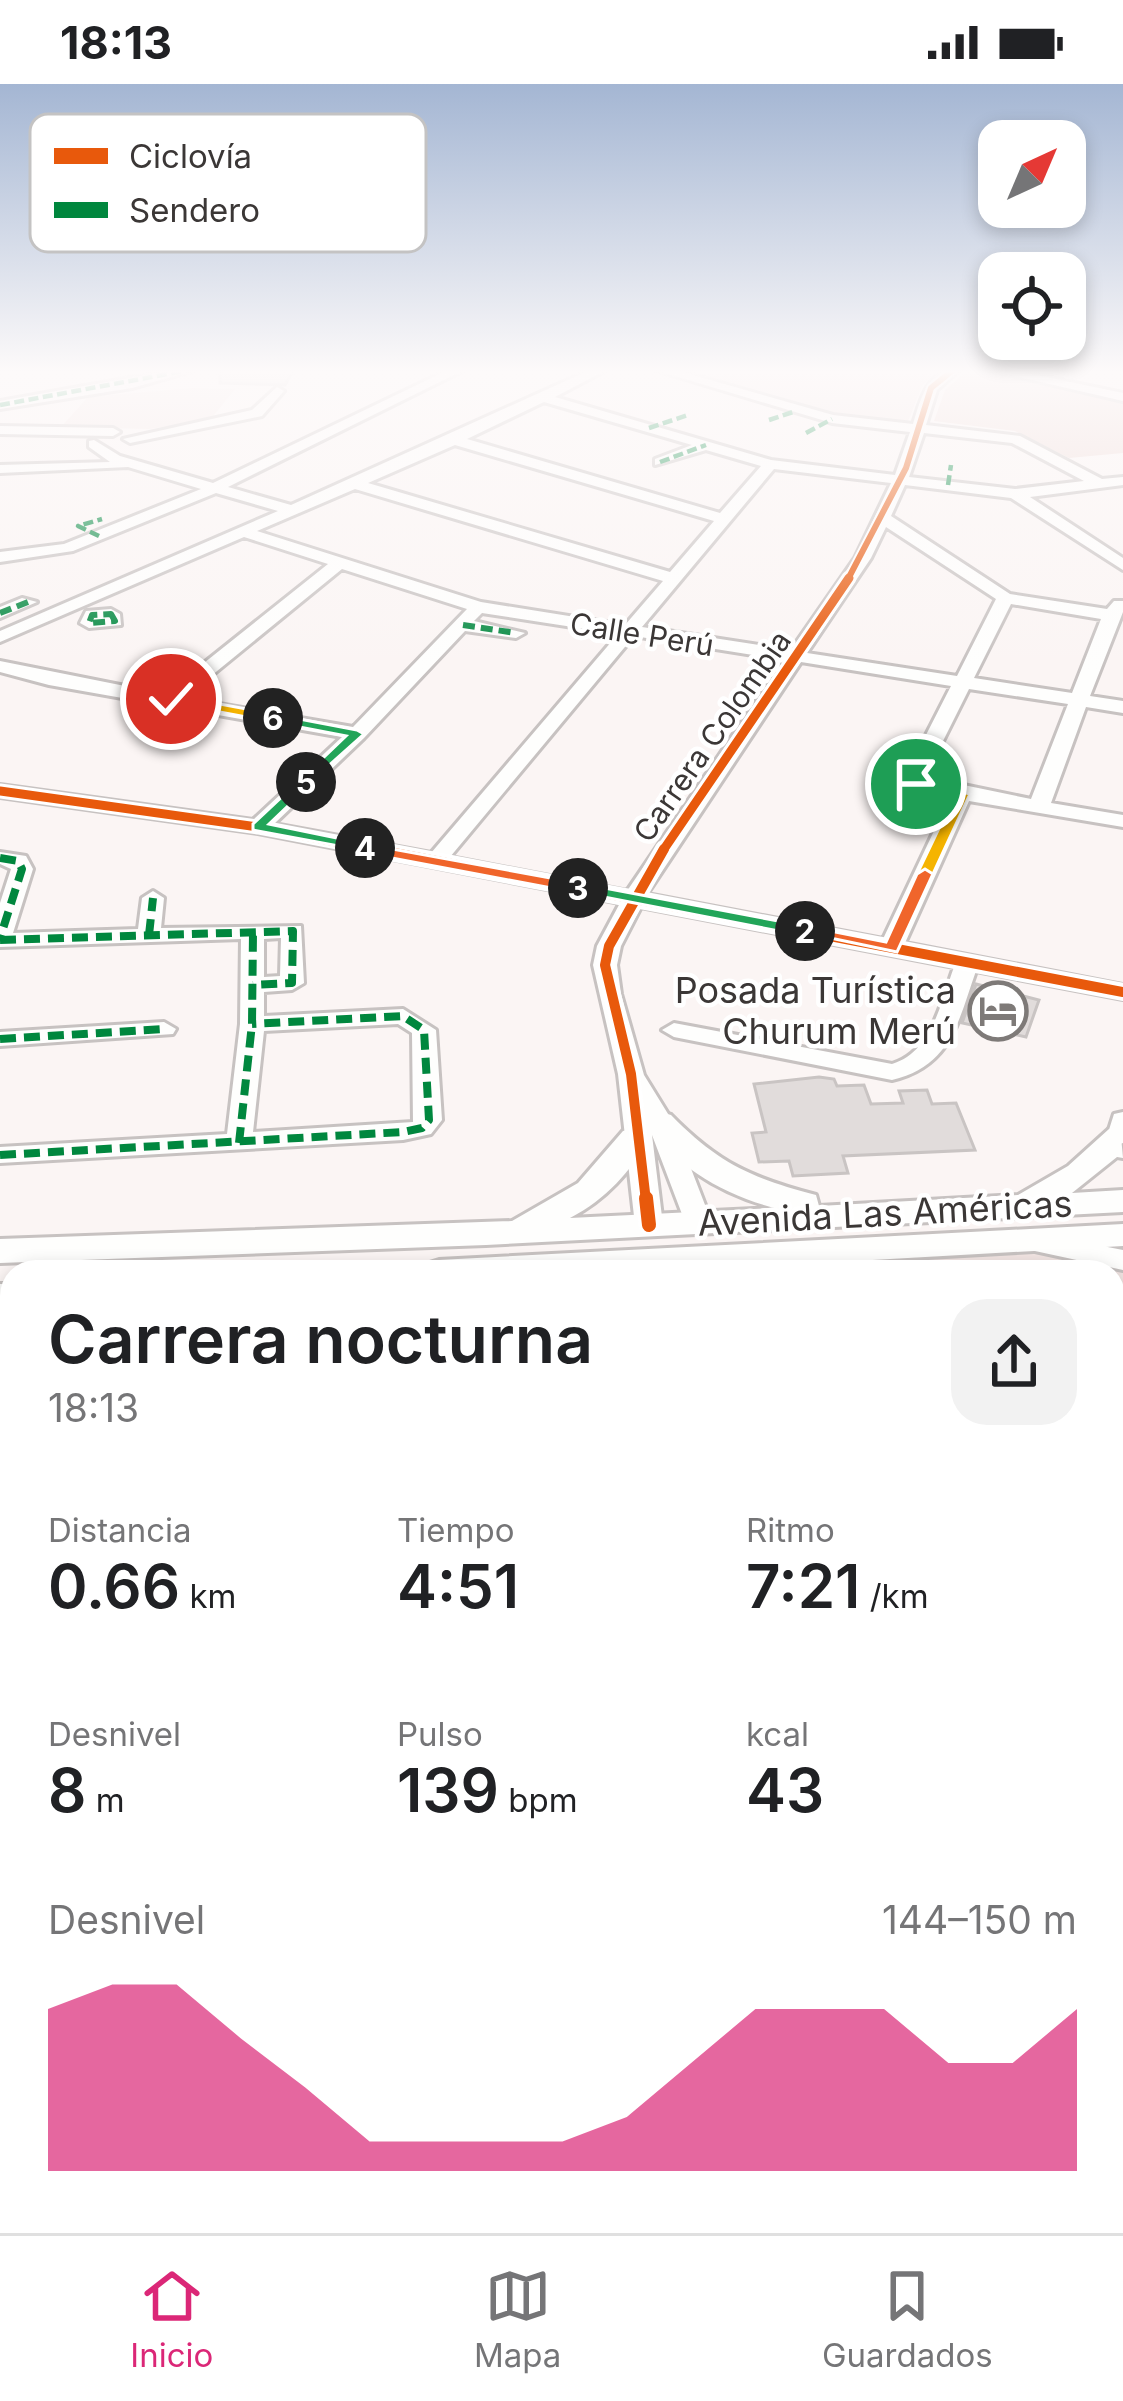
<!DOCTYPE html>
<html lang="es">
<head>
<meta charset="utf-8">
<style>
	body { margin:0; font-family:Inter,sans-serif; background:#f2f2f2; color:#202124; height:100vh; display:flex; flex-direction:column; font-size:45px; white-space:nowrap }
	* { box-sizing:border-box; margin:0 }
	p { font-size:39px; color:#757577 }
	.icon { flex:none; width:66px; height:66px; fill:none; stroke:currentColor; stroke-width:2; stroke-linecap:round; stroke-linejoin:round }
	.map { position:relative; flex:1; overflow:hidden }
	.drawer { position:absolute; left:0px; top:1176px; width:1125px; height:975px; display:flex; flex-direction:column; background:#fff; border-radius:36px 36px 0 0; box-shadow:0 6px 18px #0003 }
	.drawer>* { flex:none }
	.needle { width:78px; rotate:44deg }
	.tools { position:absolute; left:978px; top:36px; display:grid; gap:24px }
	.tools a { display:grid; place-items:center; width:108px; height:108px; border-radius:24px; background:#fff; box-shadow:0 6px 18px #0003; font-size:60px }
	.pin { position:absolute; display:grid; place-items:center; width:102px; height:102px; color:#fff; margin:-51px; border:6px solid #fff; border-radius:50%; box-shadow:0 3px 12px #0007 }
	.km { position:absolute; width:60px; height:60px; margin:-30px; border-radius:50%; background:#222; color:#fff; font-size:33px; line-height:60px; text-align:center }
	.round { display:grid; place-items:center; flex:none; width:126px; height:126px; border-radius:36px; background:#f2f2f2 }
	.overview { display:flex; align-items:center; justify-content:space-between; height:204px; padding:0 48px }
	h1 { font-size:66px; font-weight:600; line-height:90px }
	.stats { display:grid; grid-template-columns:repeat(3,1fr); gap:18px; height:204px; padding:12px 48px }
	.stats div { display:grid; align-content:center }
	.stats b { font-size:60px; font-weight:600 }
	.stats small { font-size:33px; font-weight:400 }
	.stats p { font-size:33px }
	.chart { height:336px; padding:24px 48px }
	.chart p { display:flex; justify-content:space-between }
	.chart svg { width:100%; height:216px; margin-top:12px; fill:#db2777; opacity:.7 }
	.status { display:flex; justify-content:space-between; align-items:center; height:84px; padding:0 60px; background:#fff; direction:ltr }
	.status svg { height:33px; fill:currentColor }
	.menu { display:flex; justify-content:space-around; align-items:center; height:168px; border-top:3px solid #e0e0e0; background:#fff; font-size:33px; color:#757577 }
	.menu a { display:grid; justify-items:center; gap:6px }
	.menu .on { color:#db2777 }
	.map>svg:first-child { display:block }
	.built { fill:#f2e5e3 }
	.green { fill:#edd9d5 }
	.building { fill:#e1dcdb; stroke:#c9c4c3; stroke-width:3 }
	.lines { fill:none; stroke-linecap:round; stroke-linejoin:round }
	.minor-casing { stroke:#c7c2c1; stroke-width:6 }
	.major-casing { stroke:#c7c2c1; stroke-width:6 }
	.minor { fill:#fefefd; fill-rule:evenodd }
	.major { fill:#fefefd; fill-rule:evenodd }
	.quiet-far2 { stroke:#00873e; stroke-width:4.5; stroke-dasharray:10 4.5; stroke-linecap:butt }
	.quiet-far1 { stroke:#00873e; stroke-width:6; stroke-dasharray:12 6; stroke-linecap:butt }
	.quiet { stroke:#00873e; stroke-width:8; stroke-dasharray:16 8; stroke-linecap:butt }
	.cycleway-far3-casing { stroke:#fff; stroke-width:10 }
	.cycleway-far2-casing { stroke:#fff; stroke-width:15 }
	.cycleway-far1-casing { stroke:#fff; stroke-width:18 }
	.cycleway-casing { stroke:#fff; stroke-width:21 }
	.cycleway-far3 { stroke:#e8590c; stroke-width:6 }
	.cycleway-far2 { stroke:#e8590c; stroke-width:9 }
	.cycleway-far1 { stroke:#e8590c; stroke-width:10 }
	.cycleway { stroke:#e8590c; stroke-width:14 }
	.split-1 { fill:#f5b400; stroke:#fff; stroke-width:3 }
	.split-2 { fill:#f0652b; stroke:#fff; stroke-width:3 }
	.split-3 { fill:#22a559; stroke:#fff; stroke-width:3 }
	.split-4 { fill:#f0652b; stroke:#fff; stroke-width:3 }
	.split-5 { fill:#22a559; stroke:#fff; stroke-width:3 }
	.split-6 { fill:#22a559; stroke:#fff; stroke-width:3 }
	.split-7 { fill:#f5b400; stroke:#fff; stroke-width:3 }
	.labels { text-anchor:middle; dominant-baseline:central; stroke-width:9; stroke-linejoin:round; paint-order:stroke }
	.far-street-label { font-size:30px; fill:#3b3736; stroke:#fff }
	.poi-label { font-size:36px; fill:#3b3736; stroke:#fff; text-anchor:end }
	.street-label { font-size:36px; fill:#3b3736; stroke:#fff }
	.key { fill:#fff; stroke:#c4c3c3; stroke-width:3 }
	.key-label { font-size:33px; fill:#3b3736 }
</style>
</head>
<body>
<div class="status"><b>18:13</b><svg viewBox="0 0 49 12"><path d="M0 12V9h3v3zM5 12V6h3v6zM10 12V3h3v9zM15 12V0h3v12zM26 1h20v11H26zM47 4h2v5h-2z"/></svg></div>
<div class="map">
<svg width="1123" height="2149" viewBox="0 0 1123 2149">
	<rect width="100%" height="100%" fill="#fbf5f4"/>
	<g class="built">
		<polygon points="673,286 937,286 922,302 907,340 809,326"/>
		<polygon points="192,304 235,305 210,336 149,345 61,343 88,313"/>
		<polygon points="1123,1151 1123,2129 1113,2130 1113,1188 713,1188 709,1172"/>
	</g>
	<polygon class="green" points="968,286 1123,317 1123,369 1069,374 1015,347 934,337 945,306"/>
	<g class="building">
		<polygon points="220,286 294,286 285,301 220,299"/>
		<polygon points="976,900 1039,916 1026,953 962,939"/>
		<polygon points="819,993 834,995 837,1002 864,1001 871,1020 903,1019 899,1007 927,1006 932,1020 956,1019 975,1066 843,1072 848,1089 793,1092 789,1077 759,1078 752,1049 766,1048 754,1000"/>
	</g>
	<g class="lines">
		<defs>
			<g id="minor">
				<polygon points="174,286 195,286 132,304 0,325 0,317"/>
				<path d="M448,286H464L228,403L291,421L590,286H606L555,313L771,376L895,391L910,348L832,339L655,286H675L833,331L913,340C921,314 927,286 959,286L937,306L926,341L1020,352L1102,395L1123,393V401L1030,413L1123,474V486L1011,414L905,401L891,432L1010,510L1107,525L1114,517H1123V528L1090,612L1123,617V629L1086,623L1051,719L1123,731V743L969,717L905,859L1123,901V915L976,887C958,938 951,982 892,996L674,953L662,946L674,939L892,980C932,968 941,918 954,883L641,823L621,862L617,881L621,910L644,991L673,1038L712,1139L698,1148L688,1146L652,1051L663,1141L649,1150L635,1141L618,990L593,881L597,862L620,819L258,749L0,713V701L253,736L342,653L49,601L0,588V577L165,610L328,480L244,453L0,558V547L278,427L216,409L73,467L0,478V468L64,460L201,405L128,383L0,389V381L110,378L89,363V357L94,356L120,372L213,399ZM544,318L692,361L655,375V381L706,366L761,382L720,429L467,355ZM924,349L1012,359L1084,397L1015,405L909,393ZM455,361L714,437L670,488L368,399ZM774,385L891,399L855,474L791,566L642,543ZM355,405L663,497L625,541L481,518L257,447ZM886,443L996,515L957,592L807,569L871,474ZM342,485L467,525L353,643L184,614ZM1011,520L1101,535L1072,609L974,594ZM482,529L618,550L431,769L274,740L364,654L465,547L516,554L525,549L474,537ZM634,552L784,576L627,807L450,773ZM801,578L951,602L903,696L950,713L883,855L647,810ZM969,605L1068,620L1031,715L925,693Z"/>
				<polygon points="989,286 1013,286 1123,309 1123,317"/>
				<polygon points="277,303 284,307 262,332 130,359 123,355 252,326"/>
				<polygon points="0,342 113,344 120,348 113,352 0,350"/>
				<polygon points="22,514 37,518 0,534 0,523"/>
				<polygon points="111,525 120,530 121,541 89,544 80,539 86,527"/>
				<path d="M0,768L26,772L33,785L13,849L138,845L142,814L153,807L164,814L161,844L301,842L304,899L292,906L264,908V932L403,925L436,946L442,1036L431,1050L403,1056L0,1079V1063L227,1050L240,940L241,855L0,863V819L11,785L0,780ZM281,854L280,892L264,893V855ZM398,940L412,949L413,1038L253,1048L264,947Z"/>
				<polygon points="164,938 176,945 173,950 0,962 0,948"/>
				<polygon points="1123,1028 1123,1059 1120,1060 1107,1052 1114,1030"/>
				<polygon points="1031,1148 1123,1166 1123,1186 1021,1164 1017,1157 1021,1150"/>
				<polygon points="1123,1298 1123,1320 1113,1321 1113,1299"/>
				<polygon points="1123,1562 1123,1592 1113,1593 1113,1563"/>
				<polygon points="12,1637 12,1669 0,1670 0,1638"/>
				<polygon points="1113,1837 1123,1841 1123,1883 1113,1879"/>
				<polygon points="5,2032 12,2035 12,2110 0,2115 0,2034"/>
				<polygon points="1123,2107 1123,2149 1097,2147 1093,2139 1113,2139 1113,2108"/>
				<polygon points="688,2139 734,2139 735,2149 689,2149"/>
				<polygon points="883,2139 1042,2139 1038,2149 879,2149"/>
			</g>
			<g id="major">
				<path d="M660,1028L671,1031C719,1080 752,1094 816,1111L819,1122L1018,1111L1068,1082L1109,1045L1120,1042L1123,1074L1117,1073L1072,1109L1123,1106V1128L486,1161L0,1179V1155L512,1137L578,1099L623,1047L635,1044L651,1054C629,1088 607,1115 570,1134L774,1124C722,1110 676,1083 644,1038Z"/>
				<polygon points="1123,1140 1123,1162 658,1188 421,1188 426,1180 439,1176"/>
				<rect x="0" y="1200" width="12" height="24"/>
				<polygon points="775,2139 831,2139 832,2149 776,2149"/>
				<polygon points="874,2139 930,2139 932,2149 876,2149"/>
			</g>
		</defs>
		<use href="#minor" class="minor-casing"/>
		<use href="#major" class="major-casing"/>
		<use href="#minor" class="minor"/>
		<use href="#major" class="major"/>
		<g class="quiet-far2">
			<polyline points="0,321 189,286"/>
			<polyline points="769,336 796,327"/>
			<polyline points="649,344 688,331"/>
			<polyline points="806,349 832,335"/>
			<polyline points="660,378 706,361"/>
			<polyline points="948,401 951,381"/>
			<polyline points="99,452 78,442 102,435"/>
		</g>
		<g class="quiet-far1">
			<polyline points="0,529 28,518"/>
			<polygon points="111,530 115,537 89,539 92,531"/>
			<polyline points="463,541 516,549"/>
		</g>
		<g class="quiet">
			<polyline points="0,774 18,777 22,785 0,854"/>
			<polyline points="149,851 153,814"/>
			<polyline points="0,856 293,847 292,899 253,901"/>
			<polyline points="0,955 164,945"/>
			<polyline points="239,1059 252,940 253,848"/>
			<polyline points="0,1071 403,1048 422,1044 429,1036 424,946 403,932 252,940"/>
		</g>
		<defs>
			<polyline id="cycleway-far3" points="847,497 906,384 931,304 953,286"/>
			<g id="cycleway-far2">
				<polyline points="0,707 258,743 389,768"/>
				<polyline points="662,768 849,494"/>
			</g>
			<g id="cycleway-far1">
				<polyline points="373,765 1123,908"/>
				<polyline points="646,1117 631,990 605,881 609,862 664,765"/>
			</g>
			<polyline id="cycleway" points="646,1114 649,1141"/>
		</defs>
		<use href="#cycleway-far3" class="cycleway-far3-casing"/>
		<use href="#cycleway-far2" class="cycleway-far2-casing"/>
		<use href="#cycleway-far1" class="cycleway-far1-casing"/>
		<use href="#cycleway" class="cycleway-casing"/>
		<use href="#cycleway-far3" class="cycleway-far3"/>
		<use href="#cycleway-far2" class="cycleway-far2"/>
		<use href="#cycleway-far1" class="cycleway-far1"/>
		<use href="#cycleway" class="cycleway"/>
	</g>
	<linearGradient id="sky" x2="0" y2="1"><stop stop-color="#a4b6d3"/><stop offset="0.49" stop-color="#fdfafa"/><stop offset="1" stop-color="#fdfafa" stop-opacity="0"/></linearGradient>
	<rect width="1123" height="587" fill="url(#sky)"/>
	<polygon class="split-1" points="916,696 970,710 933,790 925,795 917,790 954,713 911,703"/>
	<polygon class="split-2" points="925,785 933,790 897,868 797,847 805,842 886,858 917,790"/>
	<polygon class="split-3" points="578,799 805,842 813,847 805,852 573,807 570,804"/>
	<polygon class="split-4" points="365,760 578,799 586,804 578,809 360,768 358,764"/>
	<polygon class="split-5" points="301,695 313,698 269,740 371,761 371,768 253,746 253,740"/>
	<polygon class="split-6" points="273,630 357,646 364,650 306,702 301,695 346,652 268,637"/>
	<polygon class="split-7" points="171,611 273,630 280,634 273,638 166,618"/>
	<defs>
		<symbol id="hotel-ring" viewBox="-11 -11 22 22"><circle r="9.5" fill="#fff" stroke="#7e7a78" stroke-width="1.5"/><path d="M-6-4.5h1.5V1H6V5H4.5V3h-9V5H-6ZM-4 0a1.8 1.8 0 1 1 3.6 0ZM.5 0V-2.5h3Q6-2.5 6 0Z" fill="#7e7a78"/></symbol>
	</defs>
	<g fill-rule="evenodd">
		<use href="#hotel-ring" x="965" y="894" width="66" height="66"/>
	</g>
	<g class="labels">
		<g class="far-street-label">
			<text transform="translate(642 550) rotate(9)">Calle Perú</text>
			<text transform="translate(712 652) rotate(-55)">Carrera Colombia</text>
		</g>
		<g class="poi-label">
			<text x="956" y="906">Posada Turística<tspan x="956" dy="41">Churum Merú</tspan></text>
		</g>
		<g class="street-label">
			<text transform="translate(885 1129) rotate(-3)">Avenida Las Américas</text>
		</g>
	</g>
	<rect x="30" y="30" width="396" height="138" rx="18" class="key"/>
	<rect x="54" y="64" width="54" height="16" fill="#e8590c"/>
	<rect x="54" y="118" width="54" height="16" fill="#00873e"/>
	<g class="key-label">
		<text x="129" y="84">Ciclovía</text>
		<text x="129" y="138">Sendero</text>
	</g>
</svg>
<div class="tools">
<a><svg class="needle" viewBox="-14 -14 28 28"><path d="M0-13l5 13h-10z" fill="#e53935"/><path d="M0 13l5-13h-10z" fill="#757577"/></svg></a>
<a><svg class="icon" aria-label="locate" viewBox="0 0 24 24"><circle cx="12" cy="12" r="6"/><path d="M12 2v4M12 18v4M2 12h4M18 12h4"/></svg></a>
</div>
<div class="pin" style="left:916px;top:700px;background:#1e9e55"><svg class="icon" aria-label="arrive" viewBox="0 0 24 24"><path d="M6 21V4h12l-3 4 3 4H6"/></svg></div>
<div class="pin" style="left:171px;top:615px;background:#d93025"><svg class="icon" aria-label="check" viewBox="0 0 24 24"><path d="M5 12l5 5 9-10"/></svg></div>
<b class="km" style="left:805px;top:847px">2</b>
<b class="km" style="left:578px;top:804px">3</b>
<b class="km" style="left:365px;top:764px">4</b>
<b class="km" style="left:306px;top:698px">5</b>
<b class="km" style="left:273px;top:634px">6</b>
<section class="drawer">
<div class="overview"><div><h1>Carrera nocturna</h1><p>18:13</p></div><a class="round"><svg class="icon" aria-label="share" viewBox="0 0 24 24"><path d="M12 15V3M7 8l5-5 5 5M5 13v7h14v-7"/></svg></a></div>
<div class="stats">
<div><p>Distancia</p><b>0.66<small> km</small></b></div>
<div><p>Tiempo</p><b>4:51</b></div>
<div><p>Ritmo</p><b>7:21<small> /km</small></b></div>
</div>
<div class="stats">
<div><p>Desnivel</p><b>8<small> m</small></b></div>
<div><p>Pulso</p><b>139<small> bpm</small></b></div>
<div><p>kcal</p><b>43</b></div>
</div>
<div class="chart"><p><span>Desnivel</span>144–150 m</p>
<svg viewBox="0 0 160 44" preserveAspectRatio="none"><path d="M0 44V11L10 6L20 6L30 17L40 27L50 38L60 38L70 38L80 38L90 33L100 22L110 11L120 11L130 11L140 22L150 22L160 11V44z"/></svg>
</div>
</section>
</div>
<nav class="menu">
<a class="on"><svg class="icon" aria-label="home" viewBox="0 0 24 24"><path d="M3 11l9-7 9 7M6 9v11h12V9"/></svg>Inicio</a>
<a><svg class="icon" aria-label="map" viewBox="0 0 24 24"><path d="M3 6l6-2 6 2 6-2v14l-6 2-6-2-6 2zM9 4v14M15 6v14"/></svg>Mapa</a>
<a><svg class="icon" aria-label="saved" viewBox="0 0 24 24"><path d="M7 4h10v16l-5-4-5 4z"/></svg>Guardados</a>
</nav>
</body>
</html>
